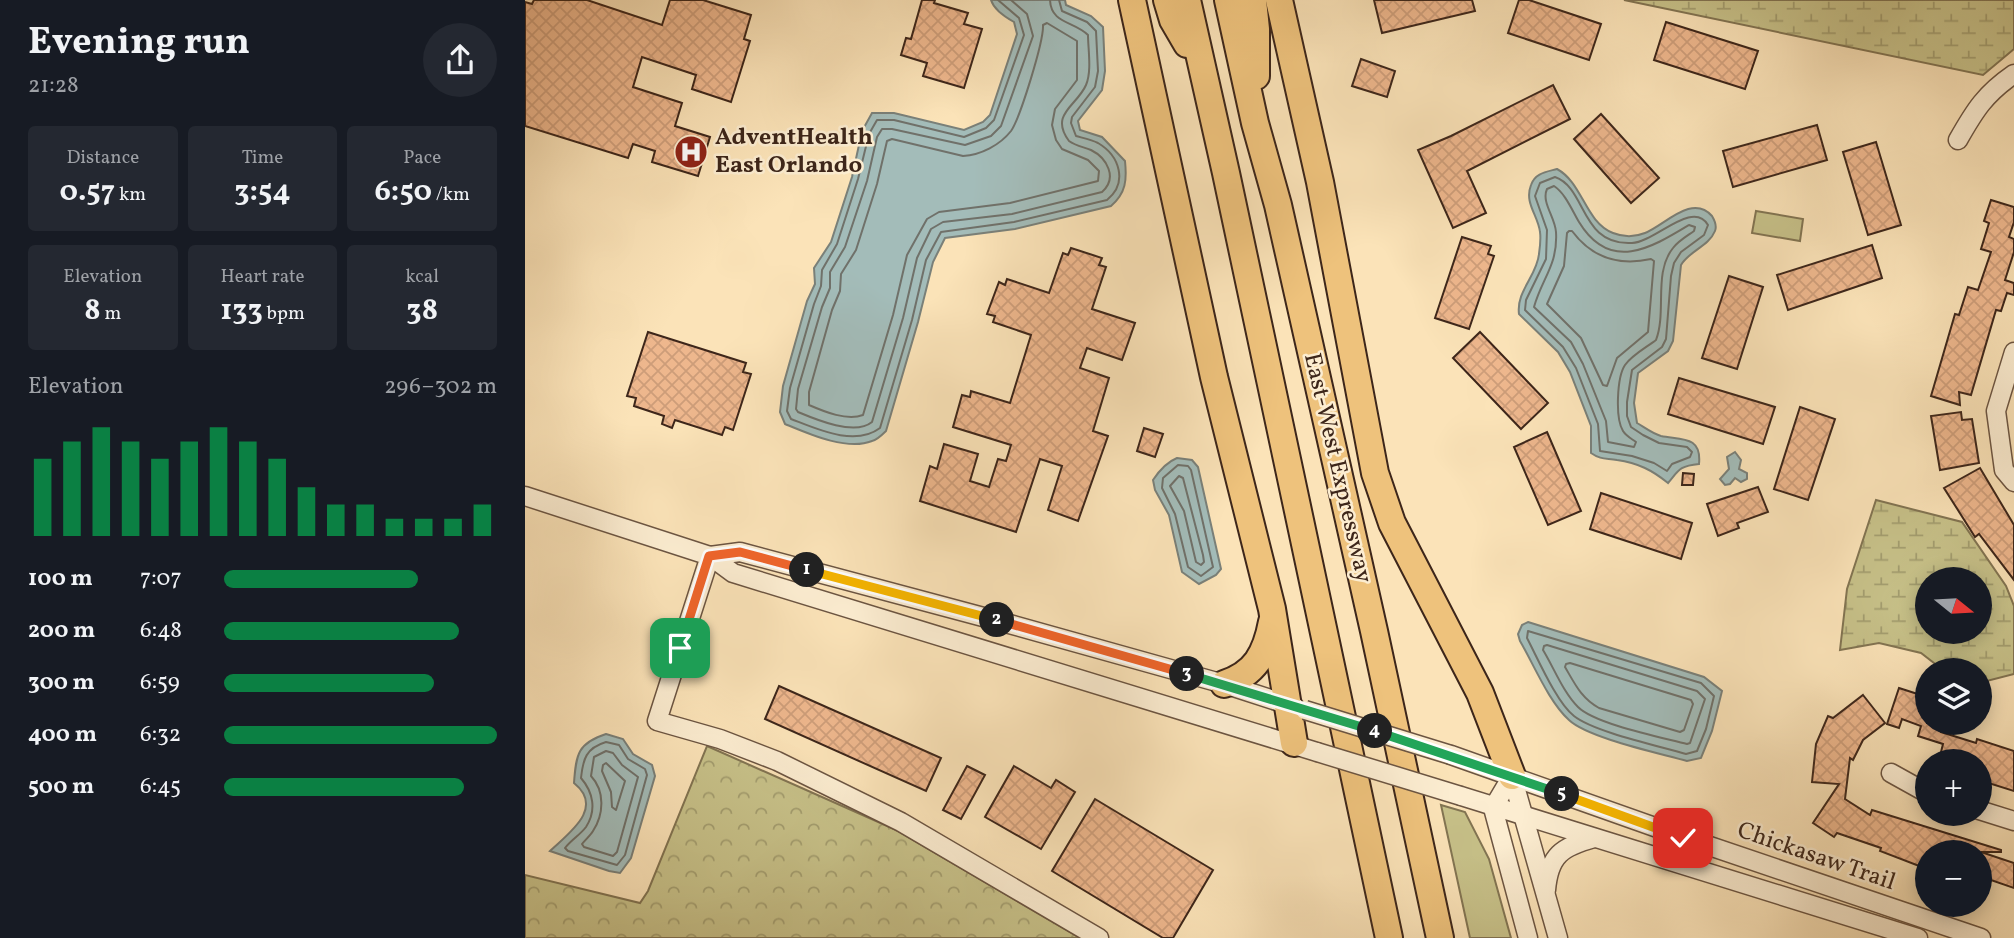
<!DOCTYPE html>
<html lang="en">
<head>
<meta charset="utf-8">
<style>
	body { margin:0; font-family:Vollkorn,serif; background:#242831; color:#f1f3f6; height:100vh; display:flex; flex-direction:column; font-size:26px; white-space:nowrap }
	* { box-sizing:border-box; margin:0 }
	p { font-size:23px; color:#9ea1a6 }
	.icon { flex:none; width:38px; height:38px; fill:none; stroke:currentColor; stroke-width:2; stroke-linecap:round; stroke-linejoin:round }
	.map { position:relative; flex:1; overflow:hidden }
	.panel { display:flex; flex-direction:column; background:#171b24; width:525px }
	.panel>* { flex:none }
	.needle { width:46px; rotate:108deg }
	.buttons { position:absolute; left:1390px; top:567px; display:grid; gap:14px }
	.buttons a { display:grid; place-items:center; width:77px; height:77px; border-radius:50%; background:#171b24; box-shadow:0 4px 18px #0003; font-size:35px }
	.pin { position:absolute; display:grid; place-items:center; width:60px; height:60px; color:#fff; margin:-30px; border-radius:14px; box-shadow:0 4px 10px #0006 }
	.km { position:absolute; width:35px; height:35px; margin:-18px; border-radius:50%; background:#222; color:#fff; font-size:19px; line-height:35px; text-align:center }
	.round { display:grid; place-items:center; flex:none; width:74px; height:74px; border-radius:37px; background:#242831 }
	.overview { display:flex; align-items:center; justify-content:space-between; height:119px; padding:0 28px }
	h1 { font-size:38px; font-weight:700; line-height:52px }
	.figures { display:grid; grid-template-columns:repeat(3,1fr); gap:10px; height:119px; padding:7px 28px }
	.figures div { display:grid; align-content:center; border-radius:7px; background:#242831; text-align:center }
	.figures b { font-size:30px; font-weight:700 }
	.figures small { font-size:19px; font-weight:400 }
	.figures p { font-size:19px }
	.chart { height:196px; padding:14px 28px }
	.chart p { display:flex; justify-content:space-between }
	.chart svg { width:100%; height:126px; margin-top:7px; stroke:#0b8043; stroke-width:6 }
	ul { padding:0 28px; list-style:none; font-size:23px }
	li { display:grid; grid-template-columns:112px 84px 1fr; align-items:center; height:52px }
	li i { height:18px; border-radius:9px; background:#0b8043 }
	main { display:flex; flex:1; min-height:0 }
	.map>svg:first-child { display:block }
	.green { fill:#c7c189; stroke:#827452; stroke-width:2 }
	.forest { fill:url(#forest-crowns); stroke:#827452; stroke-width:2 }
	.wetland { fill:url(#wetland-marsh); stroke:#827452; stroke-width:2; fill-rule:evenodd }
	.water { fill:#a3bcb9; stroke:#7a8079; stroke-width:2 }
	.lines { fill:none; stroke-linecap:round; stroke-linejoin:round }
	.shore { stroke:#70716a; stroke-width:2 }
	.building { fill:url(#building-cross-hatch); stroke:#3d261a; stroke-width:2 }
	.minor-casing { stroke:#6c5542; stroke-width:21 }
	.highway-casing { stroke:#3d261a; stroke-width:30 }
	.minor { stroke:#fcedd1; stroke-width:18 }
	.highway { stroke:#eec27c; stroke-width:26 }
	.minor-bridge-casing { stroke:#6c5542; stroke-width:21; stroke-linecap:butt }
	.minor-bridge { stroke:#fcedd1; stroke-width:18 }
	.split-1-casing { stroke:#fff; stroke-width:14 }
	.split-2-casing { stroke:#fff; stroke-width:14 }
	.split-3-casing { stroke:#fff; stroke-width:14 }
	.split-4-casing { stroke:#fff; stroke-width:14 }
	.split-5-casing { stroke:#fff; stroke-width:14 }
	.split-6-casing { stroke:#fff; stroke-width:14 }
	.split-1 { stroke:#f0652b; stroke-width:9 }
	.split-2 { stroke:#f5b400; stroke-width:9 }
	.split-3 { stroke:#f0652b; stroke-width:9 }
	.split-4 { stroke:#22a559; stroke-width:9 }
	.split-5 { stroke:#22a559; stroke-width:9 }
	.split-6 { stroke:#f5b400; stroke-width:9 }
	.labels { text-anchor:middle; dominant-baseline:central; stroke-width:5; stroke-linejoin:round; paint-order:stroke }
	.poi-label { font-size:24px; font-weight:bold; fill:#3d261a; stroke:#fcedd1; text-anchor:start }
	.street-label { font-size:24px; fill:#3d261a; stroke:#fcedd1 }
</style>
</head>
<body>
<main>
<section class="panel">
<div class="overview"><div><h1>Evening run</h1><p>21:28</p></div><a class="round"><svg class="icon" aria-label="share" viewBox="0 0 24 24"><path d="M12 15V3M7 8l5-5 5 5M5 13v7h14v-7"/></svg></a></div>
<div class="figures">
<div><p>Distance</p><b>0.57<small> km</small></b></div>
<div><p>Time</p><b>3:54</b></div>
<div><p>Pace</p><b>6:50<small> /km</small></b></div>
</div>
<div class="figures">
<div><p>Elevation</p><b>8<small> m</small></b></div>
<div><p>Heart rate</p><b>133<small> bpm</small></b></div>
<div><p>kcal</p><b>38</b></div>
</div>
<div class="chart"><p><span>Elevation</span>296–302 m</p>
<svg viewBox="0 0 160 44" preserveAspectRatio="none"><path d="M5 44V17M15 44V11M25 44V6M35 44V11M45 44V17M55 44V11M65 44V6M75 44V11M85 44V17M95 44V27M105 44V33M115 44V33M125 44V38M135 44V38M145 44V38M155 44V33"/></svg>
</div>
<ul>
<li><b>100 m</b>7:07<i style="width:71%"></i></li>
<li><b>200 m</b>6:48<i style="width:86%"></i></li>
<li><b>300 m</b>6:59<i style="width:77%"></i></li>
<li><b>400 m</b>6:32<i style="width:100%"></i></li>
<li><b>500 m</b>6:45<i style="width:88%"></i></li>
</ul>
</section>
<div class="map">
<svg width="1489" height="938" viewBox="0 0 1489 938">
	<defs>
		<pattern id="forest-crowns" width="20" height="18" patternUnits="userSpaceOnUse" patternTransform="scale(1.75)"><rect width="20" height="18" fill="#c7c189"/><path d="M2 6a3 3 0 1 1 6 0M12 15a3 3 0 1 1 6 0" fill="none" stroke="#a39d6f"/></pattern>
		<pattern id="wetland-marsh" width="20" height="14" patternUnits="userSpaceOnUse" patternTransform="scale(1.75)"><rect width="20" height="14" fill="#c7c189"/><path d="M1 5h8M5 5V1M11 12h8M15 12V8" fill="none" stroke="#a39d6f"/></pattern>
		<pattern id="building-cross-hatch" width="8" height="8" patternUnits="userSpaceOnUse" patternTransform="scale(1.75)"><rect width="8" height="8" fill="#eeb78d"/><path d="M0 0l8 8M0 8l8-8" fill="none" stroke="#cd9d79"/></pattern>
	</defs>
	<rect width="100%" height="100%" fill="#fbe3b8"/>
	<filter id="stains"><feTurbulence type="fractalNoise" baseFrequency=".00286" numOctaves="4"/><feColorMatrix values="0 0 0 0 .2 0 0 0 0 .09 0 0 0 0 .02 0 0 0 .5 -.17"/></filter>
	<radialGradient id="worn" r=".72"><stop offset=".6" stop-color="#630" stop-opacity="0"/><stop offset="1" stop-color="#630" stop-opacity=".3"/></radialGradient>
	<g class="green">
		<polygon points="1231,211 1278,219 1275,241 1227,233"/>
		<polygon points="916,805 940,812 964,859 986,938 945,938"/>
	</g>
	<polygon class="forest" points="182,746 369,829 555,938 0,938 0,875 115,903 123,891"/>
	<g class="wetland">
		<polygon points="1099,0 1489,0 1489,49 1458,75"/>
		<path d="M1351,500L1437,522L1481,586L1489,606V674L1454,683V670H1418L1396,653L1354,643L1315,650L1322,589ZM1402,579H1454V632H1402Z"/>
	</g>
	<g class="water">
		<path d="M466,0H540L541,5L566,16L578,27L580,71L577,90L553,121L555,130L577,137L600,161C602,180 601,193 586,206L490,229L420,238L408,262L393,322L361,431C357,435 352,440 347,441C322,451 284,434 260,424L255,412L258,386L282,301L290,284L289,268L306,242L327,177L337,131L347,113H369L439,130L458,122L465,115L492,34L489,22C480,17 469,10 466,0Z"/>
		<path d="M1032,169C1058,183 1060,222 1088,233C1098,237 1110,237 1120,233C1139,226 1167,193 1187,216C1190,221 1192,226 1190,231C1184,246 1164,251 1156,265L1148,341L1143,351L1113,373L1109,403L1112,423C1119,427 1128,434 1136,436C1155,440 1177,435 1174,464C1154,466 1154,470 1143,483C1127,470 1113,463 1092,460C1081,458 1076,460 1066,453V426L1045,372L1033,352L994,314C991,291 1012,276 1014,254C1015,247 1016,239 1015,232C1013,215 999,203 1006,185C1010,173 1021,172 1032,169Z"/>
		<polygon points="1210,452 1216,460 1214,469 1222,473 1222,479 1216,482 1210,478 1205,484 1200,485 1195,479 1204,469 1202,457"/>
		<path d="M652,458L667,460L673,467L696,569L691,575L674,584L657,572L644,515L630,490L628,480C634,471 642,462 652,458Z"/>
		<path d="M1003,622L1179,677L1197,691L1187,731L1176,758L1162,761C1134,753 1063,738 1044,720C1024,702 1009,665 995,641L993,634L997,625Z"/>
		<path d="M81,734L98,739L108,754L127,765L130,776L106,858L95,873L84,871L25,851C44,833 80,808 49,783C51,754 53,743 81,734Z"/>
	</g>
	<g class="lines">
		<g class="shore">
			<path d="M473,0L494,18L499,35L469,120L461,128L439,137L369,120H352L344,134L333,179L312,244L297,270L296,286L289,304L265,388L262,411L266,419C292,429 330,447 355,428L387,320L401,260L416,232L489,222L582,200C603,183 595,156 573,143C567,140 558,138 551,136L546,123L547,117L570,87L573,71L571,31L562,22L537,11L534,0"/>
			<path d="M486,0L502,14L508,36L476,126L466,136L440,145L367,129H357L352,137L342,181L320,247L305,272V288L297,307L273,389L271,409L273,412C292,420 330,436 347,422L378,318L392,258L406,229L418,222L487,214L577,192C593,178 582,158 566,150C559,147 551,146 544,141C524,114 552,106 561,85C567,71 563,49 563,35C549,21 526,24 525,0"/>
			<path d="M522,23L552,41V80L530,109L527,125L531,140L537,149L563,160L574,171L573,181L485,203L414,212L402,219L382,255L368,315L338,415C322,421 300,412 284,405V392L307,310L315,291L316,274L331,250L352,184L362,141L367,139L438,156C456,155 475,145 486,131C495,118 519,41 518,25Z"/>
			<path d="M1030,177C1062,188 1055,246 1107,243C1130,242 1168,199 1183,225L1179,235L1156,252L1149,263L1146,276L1141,339L1137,347L1107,370L1102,402V416L1106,427L1118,435L1134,443L1162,447L1167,452L1165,457L1147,464L1142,471L1129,463L1107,456L1075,451L1073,424L1051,368L1038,347L1000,310L1001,300L1021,259L1022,230L1010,196L1015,183Z"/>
			<path d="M1029,186C1040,193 1047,210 1054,222C1085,273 1126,248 1164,225L1170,227L1169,231C1162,236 1153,241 1148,248C1128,273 1142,311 1131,340C1122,347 1107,355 1100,365C1092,377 1090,418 1098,431C1101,436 1107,439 1111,442L1109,447L1083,442L1081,421L1058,364L1046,342L1009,307C1017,278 1033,265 1031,232C1030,217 1016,202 1022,189Z"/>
			<path d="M1044,231H1047C1067,258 1094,266 1126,259L1129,261L1123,332L1092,358L1082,386L1078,385L1056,338L1022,304L1039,266L1042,233Z"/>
			<polygon points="653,465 663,466 666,470 688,567 676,576 663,567 650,514 637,488 638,478"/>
			<polygon points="654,476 658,478 678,555 679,562 676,565 671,562 659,511 645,486"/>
			<path d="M1003,631L1176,683L1189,696L1181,729L1172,751L1161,754C1134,746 1069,732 1049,716C1032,703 1013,659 1002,638Z"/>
			<path d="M1022,645L1172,691L1180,699L1165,743L1162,744C1135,737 1070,724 1053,707C1038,692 1029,668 1018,650L1019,646Z"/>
			<path d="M1045,663L1166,700L1168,704L1159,730L1155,732L1074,708C1056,698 1050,684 1040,667L1041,664Z"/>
			<path d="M81,742L94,745L103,759L120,769L122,775L100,855L92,865L43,851L40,848C46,840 55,835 61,827C72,810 68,792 56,778C58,759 61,748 81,742Z"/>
			<path d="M81,751L88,753L97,765L113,777L92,852L88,856L59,847L57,844C60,840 65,836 68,831C79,814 80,791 66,776L69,757Z"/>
			<polygon points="81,763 100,781 91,810 87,807 86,792 77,771 78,765"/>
		</g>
	</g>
	<g class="building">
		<polygon points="9,0 62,0 137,25 145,0 178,0 226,15 219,39 225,41 206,102 167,89 171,75 117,57 108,87 157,103 150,126 185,137 173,176 127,162 130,151 108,144 103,158 0,126 0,2 7,4"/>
		<polygon points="397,0 410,0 409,3 443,13 439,24 457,29 439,88 398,76 402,63 376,55 381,38 386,39"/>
		<polygon points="849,0 947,0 950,11 857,33"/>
		<polygon points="994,0 1004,0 1076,24 1064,60 983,33"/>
		<polygon points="1141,22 1233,51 1220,89 1129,60"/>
		<polygon points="836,59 870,71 862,97 827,86"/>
		<polygon points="1028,85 1045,119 942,171 961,213 928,228 893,150 926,136"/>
		<polygon points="1076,114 1134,178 1106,203 1049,139"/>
		<polygon points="1292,125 1302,160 1208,187 1198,151"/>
		<polygon points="1351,142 1376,225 1343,235 1318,152"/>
		<polygon points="1466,200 1489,207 1489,222 1484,237 1489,239 1489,252 1480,280 1489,283 1489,295 1482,293 1476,311 1471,310 1446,395 1434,392 1435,405 1406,396 1430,314 1434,315 1443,287 1453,290 1466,252 1456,249 1464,223 1459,221"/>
		<polygon points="937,237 966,246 963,254 969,256 944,329 910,318"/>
		<polygon points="1347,245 1357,278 1263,310 1252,275"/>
		<polygon points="546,248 577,258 574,265 581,267 567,309 610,323 597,360 562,348 555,368 584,378 568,431 583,436 553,521 523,510 537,466 515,459 491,532 395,501 405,466 412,469 419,444 453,454 445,481 464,487 473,459 481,461 486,445 428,427 437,395 445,397 446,391 485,403 506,335 468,322 470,316 462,314 474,282 480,285 482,279 524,293 538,253 543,255"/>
		<polygon points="1204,276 1238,287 1212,369 1177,358"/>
		<polygon points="123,332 221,363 218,372 226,374 208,430 200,427 197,435 150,420 147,428 137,424 139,416 109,406 111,398 102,396"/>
		<polygon points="955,332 1023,403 996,429 928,358"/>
		<polygon points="1154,378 1250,407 1238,444 1143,414"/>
		<polygon points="1275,407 1310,419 1283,500 1249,489"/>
		<polygon points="1436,412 1437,420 1447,419 1454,463 1415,470 1406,416"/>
		<polygon points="619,428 638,434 630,457 612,451"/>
		<polygon points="1022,432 1056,511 1023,525 989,447"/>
		<polygon points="1455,468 1489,525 1489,580 1454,534 1450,537 1419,488"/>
		<polygon points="1158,473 1169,474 1168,485 1157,485"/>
		<polygon points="1233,487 1243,512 1212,523 1214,528 1193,536 1182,504"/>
		<polygon points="1076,493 1167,523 1156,559 1065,529"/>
		<polygon points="254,686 416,758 401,791 240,719"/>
		<polygon points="1374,688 1402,697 1402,723 1419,723 1416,732 1451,743 1452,739 1489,751 1489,791 1454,780 1454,761 1423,761 1424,759 1415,756 1418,744 1393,736 1396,726 1377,719 1374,728 1362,724"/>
		<polygon points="1338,695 1360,723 1338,740 1328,760 1325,758 1320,799 1345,815 1347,810 1476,850 1476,852 1456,852 1489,863 1489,888 1466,880 1464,886 1454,883 1454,852 1402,852 1402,869 1355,851 1356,848 1312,833 1309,837 1288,823 1314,784 1287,782 1291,744 1303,716 1308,718"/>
		<polygon points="442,766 460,775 436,819 418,810"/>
		<polygon points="489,766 526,788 531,780 550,792 516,849 460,817"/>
		<polygon points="570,799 688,870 648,938 638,938 527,871"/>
	</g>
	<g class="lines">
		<defs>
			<g id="minor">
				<path d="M1433,140C1450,110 1460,94 1489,74"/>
				<polyline points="1489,352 1471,411 1479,470 1489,482"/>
				<polyline points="0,496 185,556 208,573 792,752"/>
				<polyline points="185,556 132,721 195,739 252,761 376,822 574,938"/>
				<polyline points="185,556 215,552 477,622 699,684 770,707"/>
				<polyline points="926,755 1158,837 1456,938"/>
				<polyline points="1366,773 1402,793"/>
				<polyline points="987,776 968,808 1003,938"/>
				<polyline points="987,776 1033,938"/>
				<polyline points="936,796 1393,938"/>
				<polyline points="1454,810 1489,821"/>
				<path d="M1021,890C1024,855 1037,847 1069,838"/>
			</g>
			<g id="highway">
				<polyline points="607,0 689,377 747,609 769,743"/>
				<polyline points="642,0 648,20 662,44"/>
				<polyline points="662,0 701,173 864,938"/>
				<polyline points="703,0 730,123 753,205 849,631 915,938"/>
				<polyline points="728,0 731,29 731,76"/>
				<polyline points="754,0 795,182 850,473 867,523 955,693 987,776"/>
				<path d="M699,684C730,674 741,654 747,622"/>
			</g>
		</defs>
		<use href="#minor" class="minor-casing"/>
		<use href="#highway" class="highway-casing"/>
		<use href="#minor" class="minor"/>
		<use href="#highway" class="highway"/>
		<defs>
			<g id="minor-bridge">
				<polyline points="780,710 926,755"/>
				<polyline points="792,752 936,796"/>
			</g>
		</defs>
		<use href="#minor-bridge" class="minor-bridge-casing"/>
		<use href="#minor-bridge" class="minor-bridge"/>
	</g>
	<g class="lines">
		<defs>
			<polyline id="split-1" points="155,648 184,556 215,552 282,570"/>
			<polyline id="split-2" points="282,570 472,620"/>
			<polyline id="split-3" points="472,620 662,674"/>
			<polyline id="split-4" points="662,674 850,731"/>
			<polyline id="split-5" points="850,731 1037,794"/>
			<polyline id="split-6" points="1037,794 1158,838"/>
		</defs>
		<use href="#split-1" class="split-1-casing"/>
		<use href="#split-2" class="split-2-casing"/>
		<use href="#split-3" class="split-3-casing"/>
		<use href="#split-4" class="split-4-casing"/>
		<use href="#split-5" class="split-5-casing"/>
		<use href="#split-6" class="split-6-casing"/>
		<use href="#split-1" class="split-1"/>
		<use href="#split-2" class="split-2"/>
		<use href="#split-3" class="split-3"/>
		<use href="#split-4" class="split-4"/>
		<use href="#split-5" class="split-5"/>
		<use href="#split-6" class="split-6"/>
	</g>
	<defs>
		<symbol id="hospital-disc" viewBox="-11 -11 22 22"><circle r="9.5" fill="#8f2418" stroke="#fcedd1"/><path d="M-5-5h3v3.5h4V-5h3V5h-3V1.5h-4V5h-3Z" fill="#fff"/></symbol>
	</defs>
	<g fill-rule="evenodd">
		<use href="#hospital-disc" x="147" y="133" width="38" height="38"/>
	</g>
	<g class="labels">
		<g class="poi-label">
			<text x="190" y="138">AdventHealth<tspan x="190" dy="28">East Orlando</tspan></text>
		</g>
		<g class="street-label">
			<text transform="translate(812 468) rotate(77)">East-West Expressway</text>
			<text transform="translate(1291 857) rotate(19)">Chickasaw Trail</text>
		</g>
	</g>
	<rect width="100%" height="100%" filter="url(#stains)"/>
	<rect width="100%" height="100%" fill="url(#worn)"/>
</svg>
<div class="buttons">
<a><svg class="needle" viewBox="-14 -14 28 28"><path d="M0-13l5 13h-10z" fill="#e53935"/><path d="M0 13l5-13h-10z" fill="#9ea1a6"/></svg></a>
<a><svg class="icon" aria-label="layers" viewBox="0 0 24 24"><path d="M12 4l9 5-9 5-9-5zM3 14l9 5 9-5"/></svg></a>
<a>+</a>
<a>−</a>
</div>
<div class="pin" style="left:155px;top:648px;background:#1e9e55"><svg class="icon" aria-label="arrive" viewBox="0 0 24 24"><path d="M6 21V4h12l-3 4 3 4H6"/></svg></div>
<div class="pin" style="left:1158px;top:838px;background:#d93025"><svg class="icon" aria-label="check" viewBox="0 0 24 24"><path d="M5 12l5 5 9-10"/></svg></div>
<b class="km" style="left:282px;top:570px">1</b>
<b class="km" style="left:472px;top:620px">2</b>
<b class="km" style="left:662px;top:674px">3</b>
<b class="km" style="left:850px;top:731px">4</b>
<b class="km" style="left:1037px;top:794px">5</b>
</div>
</main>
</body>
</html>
